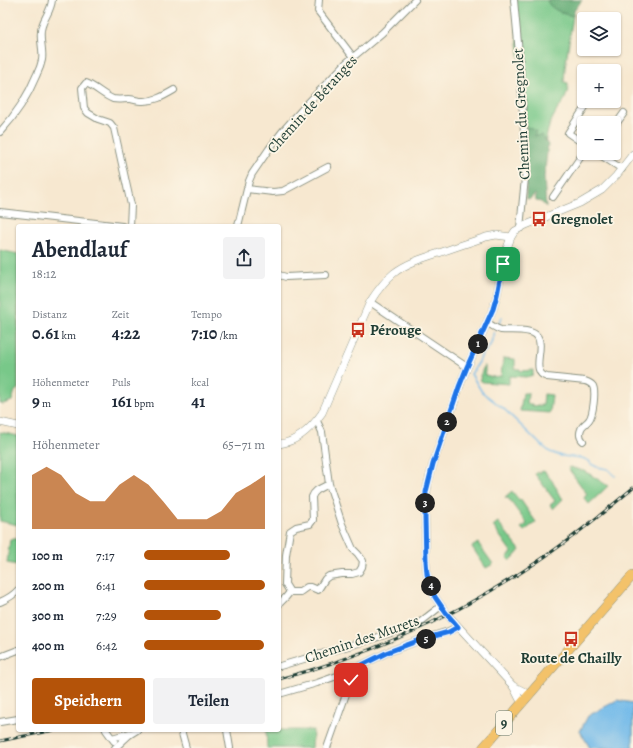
<!DOCTYPE html>
<html lang="de">
<head>
<meta charset="utf-8">
<style>
	body { margin:0; font-family:Alegreya,serif; background:#f2f2f3; color:#1f2937; height:100vh; display:flex; flex-direction:column; font-size:15px; white-space:nowrap }
	* { box-sizing:border-box; margin:0 }
	p { font-size:13px; color:#747a83 }
	.icon { flex:none; width:22px; height:22px; fill:none; stroke:currentColor; stroke-width:2; stroke-linecap:round; stroke-linejoin:round }
	.map { position:relative; flex:1; overflow:hidden }
	.panel { position:absolute; left:16px; top:224px; width:265px; height:508px; display:flex; flex-direction:column; background:#fff; border-radius:4px; box-shadow:0 1px 3px #0004 }
	.panel>* { flex:none }
	.controls { position:absolute; left:577px; top:12px; display:grid; gap:8px }
	.controls a { display:grid; place-items:center; width:44px; height:44px; border-radius:4px; background:#fff; box-shadow:0 1px 3px #0004; font-size:20px }
	.pin { position:absolute; display:grid; place-items:center; width:34px; height:34px; color:#fff; margin:-17px; border-radius:8px; box-shadow:0 2px 6px #0006 }
	.km { position:absolute; width:20px; height:20px; margin:-10px; border-radius:50%; background:#222; color:#fff; font-size:11px; line-height:20px; text-align:center }
	.round { display:grid; place-items:center; flex:none; width:42px; height:42px; border-radius:4px; background:#f2f2f3 }
	.summary { display:flex; align-items:center; justify-content:space-between; height:68px; padding:0 16px }
	h1 { font-size:22px; font-weight:600; line-height:30px }
	.metrics { display:grid; grid-template-columns:repeat(3,1fr); gap:6px; height:68px; padding:4px 16px }
	.metrics div { display:grid; align-content:center }
	.metrics b { font-size:17px; font-weight:600 }
	.metrics small { font-size:11px; font-weight:400 }
	.metrics p { font-size:11px }
	.chart { height:112px; padding:8px 16px }
	.chart p { display:flex; justify-content:space-between }
	.chart svg { width:100%; height:72px; margin-top:4px; fill:#b45309; opacity:.7 }
	.cta { display:flex; gap:8px; margin-top:auto; padding:8px 16px }
	.cta a { flex:1; height:46px; border-radius:4px; background:#b45309; color:#fff; font-size:16px; font-weight:600; line-height:46px; text-align:center }
	.cta a+a { background:#f2f2f3; color:#1f2937 }
	ul { padding:0 16px; list-style:none; font-size:13px }
	li { display:grid; grid-template-columns:64px 48px 1fr; align-items:center; height:30px }
	li i { height:10px; border-radius:5px; background:#b45309 }
	.map>svg:first-child { display:block }
	.green { fill:#78c889; stroke:#4c825e }
	.forest { fill:#62ac75; stroke:#407454 }
	.water { fill:#71b9e9; stroke:#487b8e }
	.lines { fill:none; stroke-linecap:round; stroke-linejoin:round }
	.stream { stroke:#71b9e9; stroke-width:1.5 }
	.minor-casing { stroke:#8b9282; stroke-width:8 }
	.tertiary-casing { stroke:#8b9282; stroke-width:8 }
	.primary-casing { stroke:#8b9282; stroke-width:10 }
	.minor { stroke:#fff; stroke-width:6 }
	.tertiary { stroke:#fff; stroke-width:7 }
	.primary { stroke:#f3c26a; stroke-width:9 }
	.rail-casing { stroke:#1f3d34; stroke-width:3 }
	.rail { stroke:#fcf5e5; stroke-width:1.5; stroke-dasharray:4.5; stroke-linecap:butt }
	.route-casing { stroke:#fff; stroke-width:8 }
	.route { stroke:#1a73e8; stroke-width:5 }
	.labels { text-anchor:middle; dominant-baseline:central; stroke-width:3.5; stroke-linejoin:round; paint-order:stroke }
	.shield { fill:#fcf5e5; stroke:#617469; stroke-width:1 }
	.shield-label { font-size:14px; font-weight:bold; fill:#1f3d34 }
	.street-label { font-size:15px; fill:#1f3d34; stroke:#fcf5e5 }
	.poi-label { font-size:15px; font-weight:bold; fill:#1f3d34; stroke:#fcf5e5; text-anchor:start }
</style>
</head>
<body>
<div class="map">
<svg width="633" height="748" viewBox="0 0 633 748">
	<rect width="100%" height="100%" fill="#fcf5e5"/>
	<filter id="ink" filterUnits="userSpaceOnUse"><feTurbulence type="fractalNoise" baseFrequency=".025" numOctaves="2"/><feDisplacementMap in="SourceGraphic" scale="8" xChannelSelector="R" yChannelSelector="G"/><feConvolveMatrix kernelMatrix="1 2 1 2 8 2 1 2 1" color-interpolation-filters="sRGB"/></filter>
	<filter id="wash" filterUnits="userSpaceOnUse"><feTurbulence type="fractalNoise" baseFrequency=".012" numOctaves="4" result="noise"/><feDisplacementMap in="SourceGraphic" scale="16" xChannelSelector="R" yChannelSelector="G"/><feGaussianBlur stdDeviation="0.9" result="paint"/><feColorMatrix in="noise" values="0 0 0 0 0 0 0 0 0 0 0 0 0 0 0 0 0 1.4 0 .05"/><feComposite in="paint" operator="in"/></filter>
	<g filter="url(#wash)">
		<rect width="100%" height="100%" fill="#f7e8d0"/>
		<g class="green">
			<path d="M514,0H547C550,9 564,14 573,16L565,68L564,82L568,83C568,88 568,92 566,96C565,100 562,104 559,107C553,117 547,128 546,140L544,138L534,136L526,127Z"/>
			<polygon points="0,250 18,254 18,389 15,391 12,401 3,404 0,403"/>
			<polygon points="503,358 515,359 515,369 520,369 520,371 533,370 533,375 527,377 509,376 509,384 483,382 481,381 480,376 484,366 485,366 485,375 490,376 490,377 501,376 502,365 503,365"/>
			<polygon points="523,393 528,393 527,404 532,404 532,406 543,405 544,394 552,395 550,413 520,411"/>
			<polygon points="0,432 18,436 18,525 0,521"/>
			<polygon points="570,467 584,471 585,471 586,473 588,473 608,486 589,504 584,498 587,494 568,468"/>
			<polygon points="543,471 545,472 553,482 553,483 557,489 557,491 563,499 553,509 550,505 555,501 535,474 537,472 539,473"/>
			<polygon points="512,491 519,500 520,499 536,522 524,531 521,528 527,524 508,498 506,498 505,497"/>
			<polygon points="498,522 520,550 515,556 510,561 507,557 512,553 493,526"/>
			<polygon points="10,539 18,539 18,565 7,563"/>
			<polygon points="478,543 493,564 486,568 472,547"/>
			<polygon points="266,730 313,730 312,748 267,748"/>
		</g>
		<g class="forest">
			<path d="M547,0H582L574,11L573,16C564,14 549,9 547,0Z"/>
			<polygon points="526,127 531,128 536,131 534,136 542,135 544,138 548,145 544,177 546,207 541,202 536,201 535,194 529,200 526,198"/>
		</g>
		<polygon class="water" points="617,700 633,703 633,748 590,748 580,731 588,716"/>
		<g class="lines">
			<g class="stream">
				<polyline points="499,323 502,317"/>
				<path d="M494,332C491,342 492,347 482,354L479,362L471,374L482,392L504,409L539,443L550,452L561,456L582,458L589,461L591,464L597,467L608,469L615,476"/>
			</g>
		</g>
	</g>
	<g filter="url(#ink)">
		<g class="lines">
			<defs>
				<g id="minor">
					<polyline points="319,0 318,11 353,57"/>
					<polyline points="514,0 520,64 526,168 520,228"/>
					<polyline points="614,127 624,113"/>
					<path d="M0,132C16,115 28,96 37,74C39,70 41,65 42,60C44,49 38,37 42,26C45,16 51,11 52,0"/>
					<polyline points="584,144 568,133 589,101"/>
					<polyline points="597,153 622,169"/>
					<polyline points="247,189 273,192 283,191 328,167"/>
					<polyline points="553,197 584,152"/>
					<polyline points="0,212 122,226"/>
					<path d="M130,226L131,205L114,128L110,123L98,119L88,113L84,108L82,88L86,83C96,87 103,95 113,99C118,100 124,99 129,99C133,99 137,101 141,101C153,102 164,96 174,90"/>
					<polyline points="238,226 249,181 252,174 269,149 282,132 306,105 346,63 382,33 415,0"/>
					<polyline points="279,275 286,277 326,275"/>
					<polyline points="370,302 467,367"/>
					<path d="M487,323C492,325 496,329 501,330C511,331 531,328 537,336C546,347 529,372 547,377L585,381C588,382 591,383 593,386C596,392 593,415 589,420C586,424 582,425 581,429C579,434 580,438 583,441"/>
					<path d="M317,421L322,432L329,484L342,524L353,549L358,554L363,561L362,567L359,572L352,574H342L329,576L325,579L318,590L311,587H307L300,592H290L285,584L286,555L290,531L296,527L310,524L313,520L312,497C315,489 322,488 329,484"/>
					<path d="M0,602C7,599 13,596 18,590"/>
					<polyline points="279,604 286,597 290,592"/>
					<polyline points="0,657 18,650"/>
					<polyline points="280,666 369,640 418,624 441,606"/>
					<polyline points="279,694 317,683 337,676 352,670 388,652 420,640 449,631 458,627"/>
					<polyline points="0,722 18,719"/>
					<polyline points="106,730 114,741"/>
					<polyline points="181,730 186,748"/>
					<polyline points="227,730 230,748"/>
					<polyline points="112,738 130,733"/>
					<polyline points="115,748 129,735 137,730"/>
					<polyline points="327,748 351,680 352,675 352,670"/>
				</g>
				<g id="tertiary">
					<polyline points="0,422 18,426"/>
					<path d="M279,444C297,442 312,427 322,413L370,302C377,291 384,281 394,273C407,263 423,258 439,253C455,247 471,242 486,237L496,235L511,237"/>
					<polyline points="513,686 523,691 529,696"/>
					<polyline points="523,703 519,698 513,686 446,613 435,597 431,588 427,574 426,561 425,508 428,483 433,464 463,377 493,309 497,295 505,254 511,237 515,231 526,225 580,203 602,190 616,176 633,154"/>
				</g>
				<polyline id="primary" points="483,748 633,575"/>
			</defs>
			<use href="#minor" class="minor-casing"/>
			<use href="#tertiary" class="tertiary-casing"/>
			<use href="#primary" class="primary-casing"/>
			<use href="#minor" class="minor"/>
			<use href="#tertiary" class="tertiary"/>
			<use href="#primary" class="primary"/>
			<defs>
				<g id="rail">
					<path d="M279,679C371,655 458,615 537,562C570,540 602,514 633,488"/>
					<polyline points="0,741 54,730"/>
				</g>
			</defs>
			<use href="#rail" class="rail-casing"/>
			<use href="#rail" class="rail"/>
		</g>
	</g>
	<g class="lines" filter="url(#ink)">
		<defs>
			<polyline id="route" points="351,680 352,675 352,670 388,652 420,640 449,632 458,627 446,613 435,597 431,588 427,574 426,561 425,518 426,492 433,464 459,387 467,367 493,309 497,295 503,264"/>
		</defs>
		<use href="#route" class="route-casing"/>
		<use href="#route" class="route"/>
	</g>
	<defs>
		<symbol id="bus-bare" viewBox="-9 -9 18 18"><path d="M-5-6H5V4H4V6H2V4H-2V6H-4V4H-5ZM-3.5-4V0h7V-4ZM-3.5 1.2v1.5H-2V1.2ZM2 1.2v1.5H3.5V1.2Z" fill="#c8321e" stroke="#fcf5e5" stroke-width="2.5" paint-order="stroke"/></symbol>
	</defs>
	<g fill-rule="evenodd">
		<use href="#bus-bare" x="528" y="208" width="22" height="22"/>
		<use href="#bus-bare" x="347" y="319" width="22" height="22"/>
		<use href="#bus-bare" x="560" y="628" width="22" height="22"/>
	</g>
	<g class="labels">
		<rect class="shield" x="496" y="711" width="16" height="24" rx="3"/>
		<g class="shield-label">
			<text x="504" y="723">9</text>
		</g>
		<g class="street-label">
			<text transform="translate(312 104) rotate(-48)">Chemin de Béranges</text>
			<text transform="translate(521 114) rotate(-93)">Chemin du Gregnolet</text>
			<text transform="translate(362 639) rotate(-19)">Chemin des Murets</text>
		</g>
		<g class="poi-label">
			<text x="551" y="219">Gregnolet</text>
			<text x="370" y="330">Pérouge</text>
			<text x="571" y="658" text-anchor="middle">Route de Chailly</text>
		</g>
	</g>
</svg>
<div class="controls">
<a><svg class="icon" aria-label="layers" viewBox="0 0 24 24"><path d="M12 4l9 5-9 5-9-5zM3 14l9 5 9-5"/></svg></a>
<a>+</a>
<a>−</a>
</div>
<div class="pin" style="left:503px;top:264px;background:#1e9e55"><svg class="icon" aria-label="arrive" viewBox="0 0 24 24"><path d="M6 21V4h12l-3 4 3 4H6"/></svg></div>
<div class="pin" style="left:351px;top:680px;background:#d93025"><svg class="icon" aria-label="check" viewBox="0 0 24 24"><path d="M5 12l5 5 9-10"/></svg></div>
<b class="km" style="left:478px;top:344px">1</b>
<b class="km" style="left:447px;top:422px">2</b>
<b class="km" style="left:425px;top:503px">3</b>
<b class="km" style="left:431px;top:586px">4</b>
<b class="km" style="left:426px;top:639px">5</b>
<section class="panel">
<div class="summary"><div><h1>Abendlauf</h1><p>18:12</p></div><a class="round"><svg class="icon" aria-label="share" viewBox="0 0 24 24"><path d="M12 15V3M7 8l5-5 5 5M5 13v7h14v-7"/></svg></a></div>
<div class="metrics">
<div><p>Distanz</p><b>0.61<small> km</small></b></div>
<div><p>Zeit</p><b>4:22</b></div>
<div><p>Tempo</p><b>7:10<small> /km</small></b></div>
</div>
<div class="metrics">
<div><p>Höhenmeter</p><b>9<small> m</small></b></div>
<div><p>Puls</p><b>161<small> bpm</small></b></div>
<div><p>kcal</p><b>41</b></div>
</div>
<div class="chart"><p><span>Höhenmeter</span>65–71 m</p>
<svg viewBox="0 0 160 44" preserveAspectRatio="none"><path d="M0 44V11L10 6L20 11L30 22L40 27L50 27L60 17L70 11L80 17L90 27L100 38L110 38L120 38L130 33L140 22L150 17L160 11V44z"/></svg>
</div>
<ul>
<li><b>100 m</b>7:17<i style="width:71%"></i></li>
<li><b>200 m</b>6:41<i style="width:100%"></i></li>
<li><b>300 m</b>7:29<i style="width:64%"></i></li>
<li><b>400 m</b>6:42<i style="width:99%"></i></li>
</ul>
<div class="cta"><a>Speichern</a><a>Teilen</a></div>
</section>
</div>
</body>
</html>
